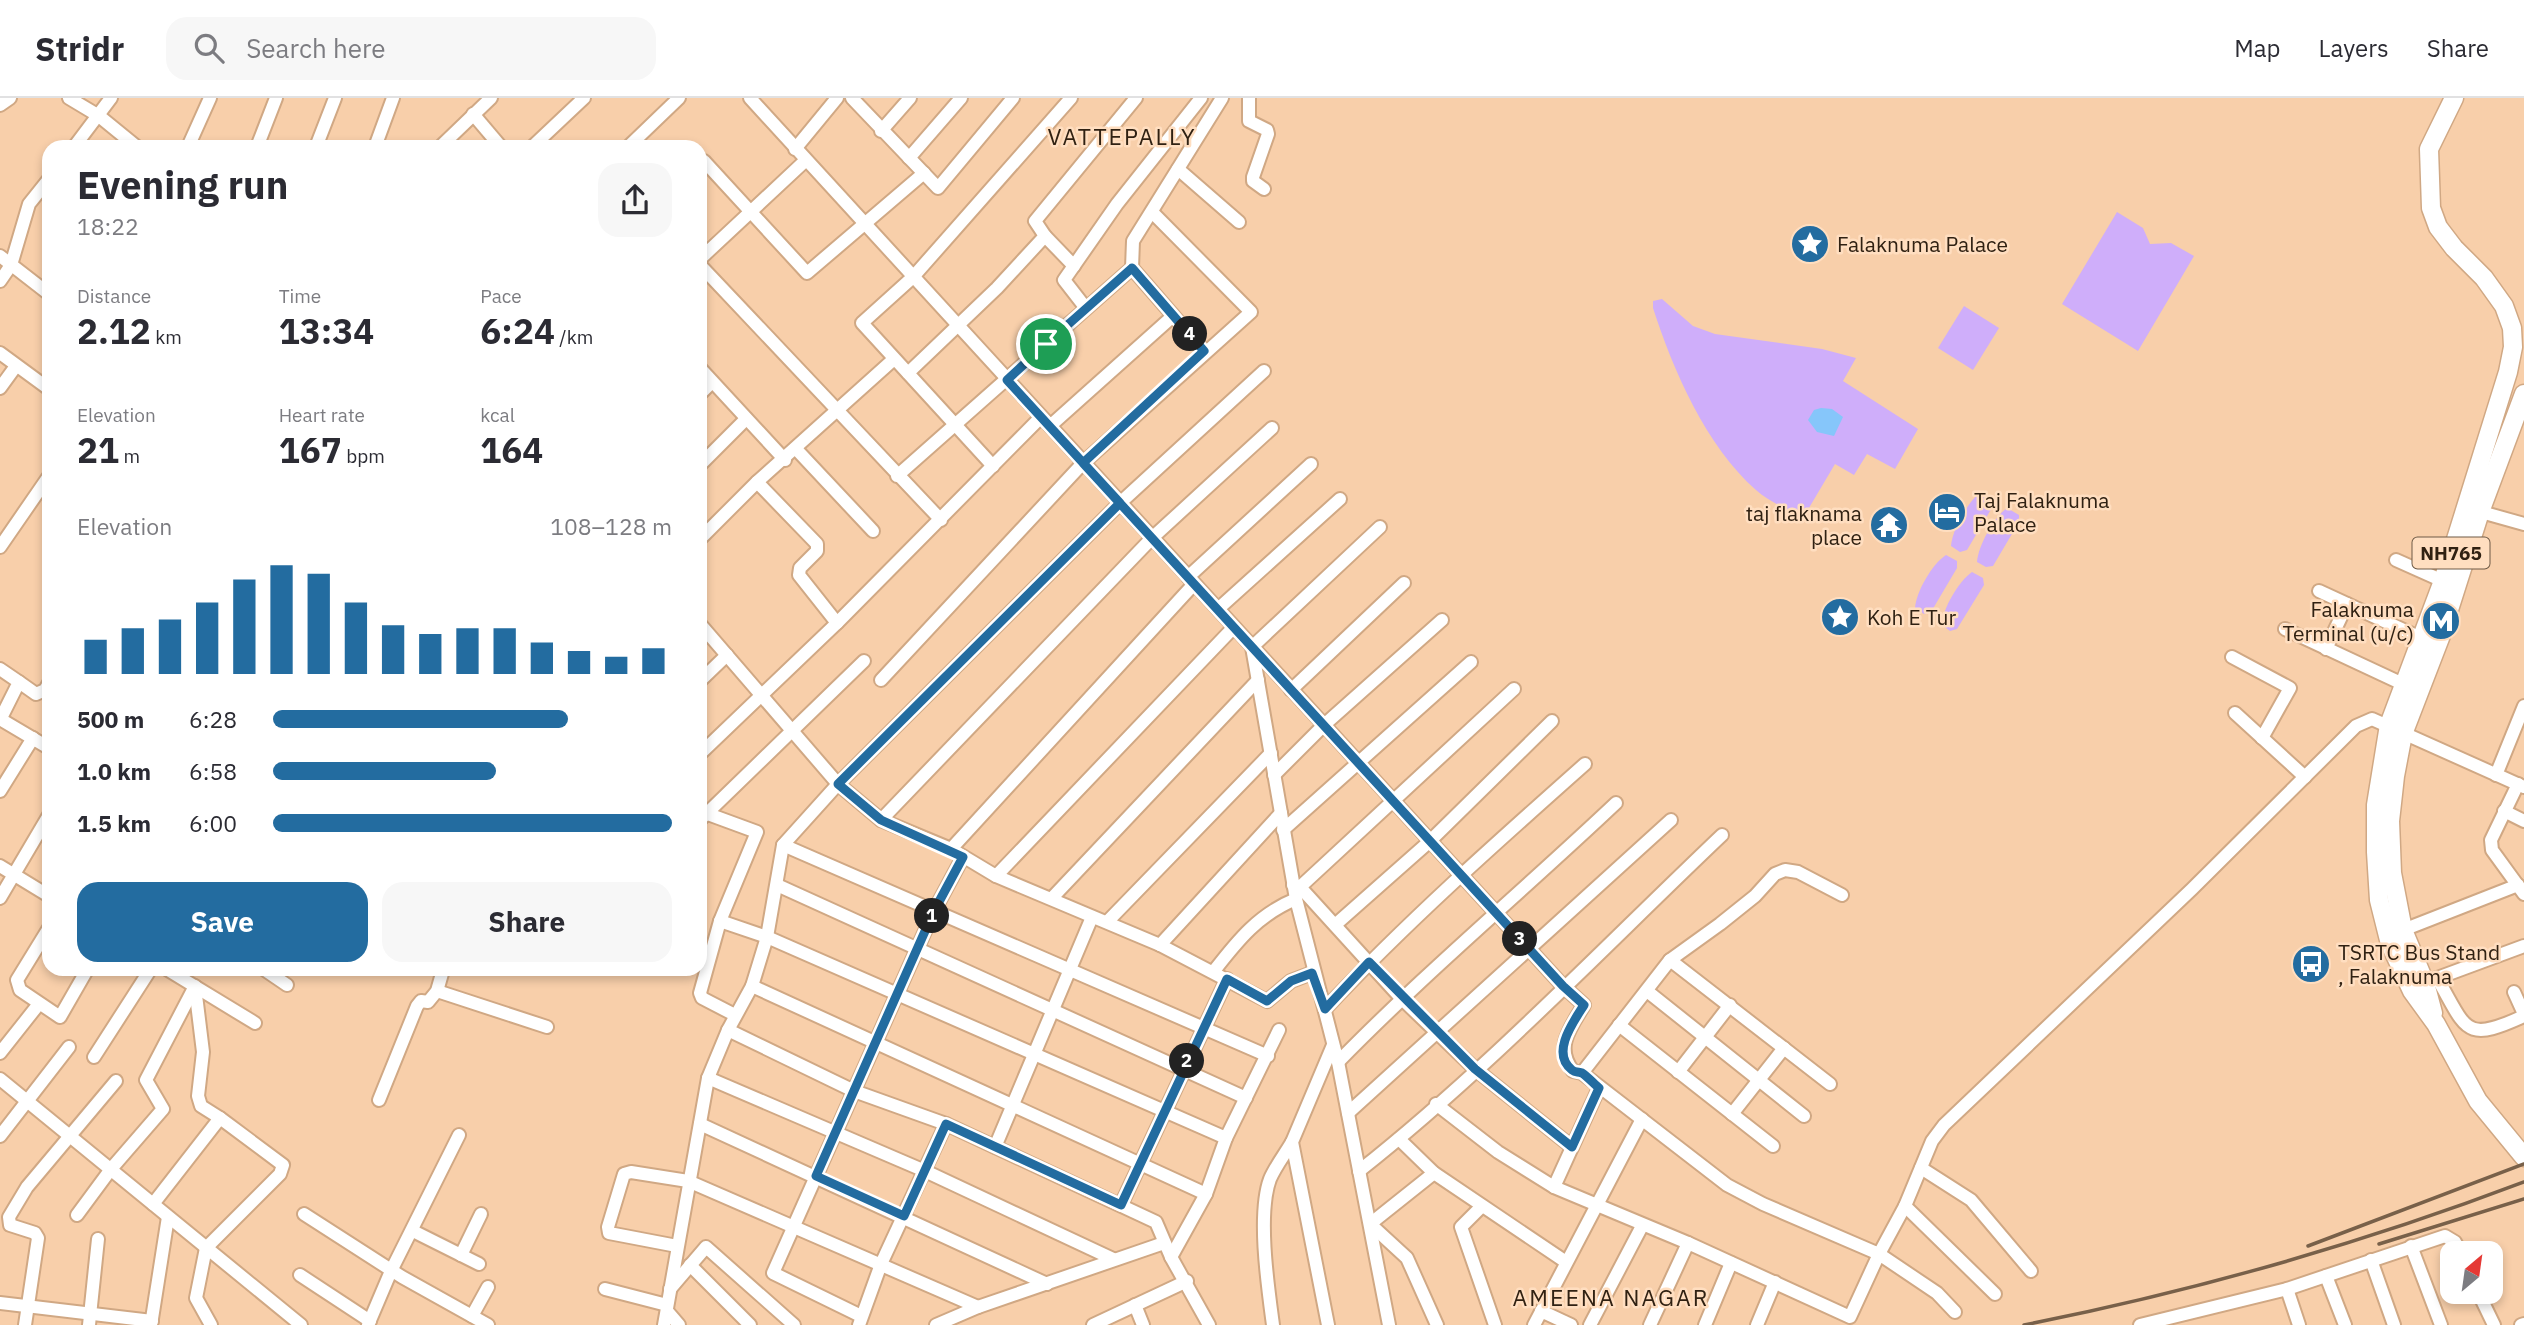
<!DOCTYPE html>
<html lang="en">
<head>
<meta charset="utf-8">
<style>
	body { margin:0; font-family:"IBM Plex Sans",sans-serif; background:#f7f7f7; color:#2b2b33; height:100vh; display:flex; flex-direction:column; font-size:26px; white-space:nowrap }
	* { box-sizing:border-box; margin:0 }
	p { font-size:23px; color:#7c7c81 }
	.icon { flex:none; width:38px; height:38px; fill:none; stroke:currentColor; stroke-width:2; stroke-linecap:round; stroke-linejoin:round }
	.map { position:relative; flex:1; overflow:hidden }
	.drawer { position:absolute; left:42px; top:42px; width:665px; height:836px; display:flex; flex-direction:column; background:#fff; border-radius:21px; box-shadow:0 4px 10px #0003 }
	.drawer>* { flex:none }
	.needle { width:46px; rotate:29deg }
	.buttons { position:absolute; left:2440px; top:1143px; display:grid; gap:14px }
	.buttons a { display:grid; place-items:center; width:63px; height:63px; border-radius:14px; background:#fff; box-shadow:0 4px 10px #0003; font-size:35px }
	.pin { position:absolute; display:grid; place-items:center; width:60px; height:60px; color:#fff; margin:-30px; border:4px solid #fff; border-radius:50%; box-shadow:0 2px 7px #0007 }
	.km { position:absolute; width:35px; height:35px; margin:-18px; border-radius:50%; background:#222; color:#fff; font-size:19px; line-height:35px; text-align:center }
	.round { display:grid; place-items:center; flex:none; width:74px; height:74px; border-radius:21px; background:#f7f7f7 }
	.summary { display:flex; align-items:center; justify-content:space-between; height:119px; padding:0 35px }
	h1 { font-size:38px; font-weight:700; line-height:52px }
	.stats { display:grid; grid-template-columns:repeat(3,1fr); gap:10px; height:119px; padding:7px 35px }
	.stats div { display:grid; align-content:center }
	.stats b { font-size:35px; font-weight:700 }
	.stats small { font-size:19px; font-weight:400 }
	.stats p { font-size:19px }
	.chart { height:196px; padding:14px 35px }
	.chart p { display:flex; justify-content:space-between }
	.chart svg { width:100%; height:126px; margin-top:7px; stroke:#236ca0; stroke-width:6 }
	.cta { display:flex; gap:14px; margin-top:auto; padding:14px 35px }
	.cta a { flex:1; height:80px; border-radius:21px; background:#236ca0; color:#fff; font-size:28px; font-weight:700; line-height:80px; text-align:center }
	.cta a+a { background:#f7f7f7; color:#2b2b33 }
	ul { padding:0 35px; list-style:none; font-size:23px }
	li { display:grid; grid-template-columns:112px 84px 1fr; align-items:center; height:52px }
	li i { height:18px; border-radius:9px; background:#236ca0 }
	header { display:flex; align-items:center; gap:42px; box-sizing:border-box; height:98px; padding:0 35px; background:#fff; border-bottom:2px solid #e1e1e2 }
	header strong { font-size:33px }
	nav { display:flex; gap:38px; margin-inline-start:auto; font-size:24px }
	.search { width:490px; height:63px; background:#f7f7f7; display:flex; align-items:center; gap:18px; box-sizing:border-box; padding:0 24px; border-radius:21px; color:#7c7c81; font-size:26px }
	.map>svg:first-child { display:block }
	.green { fill:#cfaefa }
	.water { fill:#86c6fa }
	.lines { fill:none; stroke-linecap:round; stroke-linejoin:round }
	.minor-casing { stroke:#d0a884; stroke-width:16 }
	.highway-casing { stroke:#d0a884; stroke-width:21 }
	.minor { stroke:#fff; stroke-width:12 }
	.highway { stroke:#fff; stroke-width:18 }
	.rail { stroke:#786049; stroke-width:3.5 }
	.route-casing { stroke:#fff; stroke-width:14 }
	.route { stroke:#236ca0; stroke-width:9 }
	.labels { text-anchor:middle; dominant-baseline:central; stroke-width:5; stroke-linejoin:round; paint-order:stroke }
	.shield { fill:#ffdec0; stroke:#6e5a46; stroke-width:2 }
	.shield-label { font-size:19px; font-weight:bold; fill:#302112 }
	.poi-label { font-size:21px; fill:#302112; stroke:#ffdec0; text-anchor:start }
	.neighbourhood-label { font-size:23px; letter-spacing:2px; fill:#302112; stroke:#ffdec0 }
</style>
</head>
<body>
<header>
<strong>Stridr</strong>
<div class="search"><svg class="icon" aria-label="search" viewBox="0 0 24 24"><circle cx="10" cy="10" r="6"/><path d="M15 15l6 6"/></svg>Search here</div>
<nav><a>Map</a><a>Layers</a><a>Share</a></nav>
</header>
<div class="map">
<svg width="2524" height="1227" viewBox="0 0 2524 1227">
	<rect width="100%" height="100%" fill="#f8cfaa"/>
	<g class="green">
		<polygon points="2117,114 2143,130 2150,146 2171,145 2194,158 2138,253 2062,206"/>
		<path d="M1662,201L1693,228L1715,236L1822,251L1856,260L1843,283L1918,331L1895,371L1867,356L1854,377L1835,366L1803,420C1788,411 1769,404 1756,392C1706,348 1673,272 1653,210V203Z"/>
		<polygon points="1964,208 1999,230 1973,272 1938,250"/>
		<path d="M1981,394L1993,401V408L1967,452L1960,454L1951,448C1952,432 1968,403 1981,394Z"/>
		<path d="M2007,410L2019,417V424L1993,468L1986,469L1977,464C1978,448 1994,419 2007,410Z"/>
		<path d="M1946,457L1957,463V470L1931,514L1924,516L1915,510C1916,494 1932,466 1946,457Z"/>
		<path d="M1972,474L1983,480L1984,487L1957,531L1950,533L1942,527C1942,511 1959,483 1972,474Z"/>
	</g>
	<polygon class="water" points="1821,310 1832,311 1843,319 1834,338 1817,334 1808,322 1814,312"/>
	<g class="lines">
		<defs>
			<g id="minor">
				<polyline points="69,0 99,18 137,49"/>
				<path d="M750,0L1563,888L1584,907C1571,929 1554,949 1573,973L1582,975L1727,1087L1763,1106L1879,1156L1905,1108L1932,1043L1944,1027L2192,791L2356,628L2372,621L2524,689"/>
				<polyline points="852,0 938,90 1013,0"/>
				<polyline points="1249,0 1249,23 1267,32 1268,36 1253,79 1253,83 1264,91"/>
				<polyline points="0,7 10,0"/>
				<polyline points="473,16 501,49"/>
				<polyline points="881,33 910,0"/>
				<polyline points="74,49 111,0"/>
				<polyline points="188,49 210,0"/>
				<polyline points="257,49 276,0"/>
				<polyline points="316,49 335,0"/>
				<polyline points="375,49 393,0"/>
				<polyline points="440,49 491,0"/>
				<polyline points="532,49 584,0"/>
				<polyline points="628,49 679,0"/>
				<polyline points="795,51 837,0"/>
				<polyline points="909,60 961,0"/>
				<polyline points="704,63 807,175 924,75"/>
				<polyline points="1178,71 1239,124"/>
				<polyline points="1045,138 1074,168"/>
				<polyline points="0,158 49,196"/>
				<polyline points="700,161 806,62"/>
				<polyline points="700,167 941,422"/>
				<polyline points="1132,170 1204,253"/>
				<polyline points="0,183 11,167 29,106 49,81"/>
				<polyline points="1085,209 1064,182 1117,106 1201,0"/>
				<polyline points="0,255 49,291"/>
				<polyline points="700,270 785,362"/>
				<polyline points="908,275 997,190 1045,138 1035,123 1136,0"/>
				<polyline points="0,290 16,268"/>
				<polyline points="700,296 712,284"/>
				<polyline points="1050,328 1173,218"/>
				<polyline points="797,352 873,433"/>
				<polyline points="700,367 746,321"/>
				<polyline points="993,368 862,225 913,179 1071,0"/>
				<polyline points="897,378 1132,170 1133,143 1222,0"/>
				<polyline points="757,384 817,446 817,453 800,470 799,477 837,525"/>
				<polyline points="2474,412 2524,426"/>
				<polyline points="1380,429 1252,549 1296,801 1338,964 1389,1227"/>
				<polyline points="700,441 757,384 894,261"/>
				<polyline points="0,449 49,378"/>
				<polyline points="2396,462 2443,483"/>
				<polyline points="1188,479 1311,366"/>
				<polyline points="2319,493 2423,541"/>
				<polyline points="1218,511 1340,401"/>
				<polyline points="700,526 838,686 881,722 951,751 996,778 1160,847 1267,903 1291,883 1312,875"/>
				<polyline points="2285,531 2405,587"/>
				<polyline points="2326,551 2347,506"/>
				<polyline points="2232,559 2290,590 2262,640"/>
				<polyline points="0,571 19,584 0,622"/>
				<polyline points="881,582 1083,365 1251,214 1152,114"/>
				<polyline points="700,583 727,557"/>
				<polyline points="19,584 36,596 45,592 49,585"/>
				<polyline points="1291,592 1404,485"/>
				<polyline points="2235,615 2305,679"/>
				<polyline points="0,621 49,650"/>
				<polyline points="700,656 837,525 1041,319"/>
				<polyline points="1274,677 1324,627 1442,522"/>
				<polyline points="2496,677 2524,608"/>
				<polyline points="2518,686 2491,742 2492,752 2524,796"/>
				<polyline points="0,693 33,640"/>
				<polyline points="2504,713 2524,723"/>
				<polyline points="708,716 757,734 720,823 700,895 702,900 735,917"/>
				<polyline points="700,722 864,563"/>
				<polyline points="881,722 1152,440 1272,330"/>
				<polyline points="1283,732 1471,564"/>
				<polyline points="783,747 1268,958"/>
				<polyline points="951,751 1194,486"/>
				<polyline points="0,768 49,798"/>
				<polyline points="996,778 1234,529"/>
				<polyline points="777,787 1246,1000"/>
				<polyline points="1293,787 1300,789 1514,591"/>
				<polyline points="1300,789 1401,900 1475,971 1572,1049"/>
				<polyline points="0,800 49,717"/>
				<polyline points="1052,800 1258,582"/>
				<polyline points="720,823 767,839 1226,1040"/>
				<polyline points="1108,823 1271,655"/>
				<polyline points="1335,827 1430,743 1552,623"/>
				<polyline points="49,830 17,882 20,892 60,919 87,872"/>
				<polyline points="2403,832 2518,787"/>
				<polyline points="1160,847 1281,715"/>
				<polyline points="1670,862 1830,986"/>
				<polyline points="168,872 255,925"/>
				<polyline points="265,872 287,887"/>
				<path d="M1214,873C1238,842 1259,816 1296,801"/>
				<path d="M2437,880C2467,931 2463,946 2524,918"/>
				<polyline points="2432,882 2524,848"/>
				<polyline points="752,888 1206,1096"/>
				<polyline points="437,893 547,929"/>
				<polyline points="1647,893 1804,1018"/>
				<polyline points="2514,894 2524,916"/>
				<path d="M1325,911C1407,824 1496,745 1585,666"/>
				<polyline points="1619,927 1773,1048"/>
				<polyline points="728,932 854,993 946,1026 1156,1124 1171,1159 1209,1227"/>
				<polyline points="0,955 38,907"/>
				<polyline points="94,959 150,872"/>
				<path d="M1338,964C1426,874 1524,792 1616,705"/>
				<polyline points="1678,974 1730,907"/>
				<polyline points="1582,975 1670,862 1720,826 1755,798 1775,776 1785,772 1798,774 1842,797"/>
				<polyline points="708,980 925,1073 1113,1161"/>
				<polyline points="0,981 301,1227"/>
				<polyline points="379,1002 417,908 421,903 428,904 437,893 443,872"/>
				<polyline points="1436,1006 1498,1054 1554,1089 1688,1145 1850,1219 1879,1156 1937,1195 1955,1214"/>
				<polyline points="1348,1015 1671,722"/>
				<polyline points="1732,1016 1784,950"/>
				<polyline points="700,1026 1047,1186"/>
				<polyline points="0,1038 69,949"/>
				<polyline points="1399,1041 1434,1075 1566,1164"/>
				<polyline points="995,1049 1092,819"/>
				<polyline points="1921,1070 1971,1102 2031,1173"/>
				<path d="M1359,1073C1488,971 1603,850 1722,737"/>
				<polyline points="1434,1075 1370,1126 1407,1160 1437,1227"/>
				<polyline points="1554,1089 1599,990"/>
				<polyline points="153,1106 220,1020 201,1008 198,998 203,954 195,889"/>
				<polyline points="1121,1107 1227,881"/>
				<polyline points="1482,1108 1461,1129 1495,1227"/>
				<polyline points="1905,1108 1995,1196"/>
				<polyline points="304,1116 402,1179 488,1227"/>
				<polyline points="77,1117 111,1071 163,1011 146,982 195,888"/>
				<polyline points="413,1133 479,1166"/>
				<polyline points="677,1148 609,1135 608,1129 624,1076 631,1074 688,1083 978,1209"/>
				<polyline points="2411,1148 2441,1227"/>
				<polyline points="461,1157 481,1116"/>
				<polyline points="1171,1159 1206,1096 1226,1040 1279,932"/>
				<polyline points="2371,1162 2394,1227"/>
				<polyline points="690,1167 750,1227"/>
				<polyline points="300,1177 370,1223"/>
				<polyline points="2326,1178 2345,1227"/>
				<polyline points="605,1191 667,1207"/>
				<polyline points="670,1191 706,1149 794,1227"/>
				<polyline points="2287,1191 2299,1227"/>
				<polyline points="2478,1194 2494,1227"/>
				<polyline points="0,1205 152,1223"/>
				<polyline points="1135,1207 1143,1227"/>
				<polyline points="667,1213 679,1227"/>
				<polyline points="1541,1213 1571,1227"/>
				<polyline points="472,1218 488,1189"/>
				<polyline points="861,1218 773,1175 934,813 963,759"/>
				<polyline points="25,1227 38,1140 35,1135 10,1127 9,1119 27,1089 116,983"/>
				<polyline points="89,1227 98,1141"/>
				<polyline points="151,1227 168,1119"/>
				<polyline points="211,1227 196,1200 206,1150 280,1076 283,1067 220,1020"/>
				<polyline points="368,1227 391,1173 459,1037"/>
				<polyline points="664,1227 708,980 728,932 752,888 767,839 783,747 838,686 1120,405 1264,273"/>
				<polyline points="859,1227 881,1166 946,1026"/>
				<polyline points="936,1227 978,1209 1164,1145"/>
				<polyline points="1093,1227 1187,1183"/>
				<path d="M1273,1227C1268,1190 1257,1116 1270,1081C1275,1069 1285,1056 1292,1044"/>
				<polyline points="1328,1227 1292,1044 1333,947"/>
				<polyline points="1534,1227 1642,1021"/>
				<polyline points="1590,1227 1642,1128"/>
				<polyline points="1650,1227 1688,1145"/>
				<polyline points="1705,1227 1731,1165"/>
				<polyline points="1757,1227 1775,1184"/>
				<polyline points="2140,1227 2287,1191 2445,1138 2455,1144 2461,1155"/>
				<polyline points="2521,1227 2524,1226"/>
			</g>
			<g id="highway">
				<polyline points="2454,0 2429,51 2431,110 2438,129 2454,150 2484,180 2504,208 2512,230 2513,249 2508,274 2443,483 2389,627 2376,707 2376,754 2379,802 2390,846 2412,893 2436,926 2478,1003 2524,1059"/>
				<polyline points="2433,915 2425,885 2403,832 2392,775 2390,723 2395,678 2403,636 2440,540 2480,414 2524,296"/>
			</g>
		</defs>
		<use href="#minor" class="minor-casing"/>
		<use href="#highway" class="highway-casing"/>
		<use href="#minor" class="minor"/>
		<use href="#highway" class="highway"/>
		<g class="rail">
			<polyline points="2379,1146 2524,1101"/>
			<polyline points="2308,1148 2524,1066"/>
			<path d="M2024,1227C2195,1193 2361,1146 2524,1084"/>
		</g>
	</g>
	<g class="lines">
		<defs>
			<path id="route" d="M1046,246L1007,282L1120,405L838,686L881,722L963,759L934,813L816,1078L904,1118L946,1026L1121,1107L1227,881L1267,903L1291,883L1312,875L1325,911L1369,864L1475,971L1572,1049L1599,990C1594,986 1588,979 1582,975C1577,973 1576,975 1572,972C1550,955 1574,923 1584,907L1563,888L1083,365L1204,253L1132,170L1046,246"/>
		</defs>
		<use href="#route" class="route-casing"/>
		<use href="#route" class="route"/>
	</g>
	<defs>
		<symbol id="sight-disc" viewBox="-11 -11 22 22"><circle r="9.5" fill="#236ca0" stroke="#ffdec0"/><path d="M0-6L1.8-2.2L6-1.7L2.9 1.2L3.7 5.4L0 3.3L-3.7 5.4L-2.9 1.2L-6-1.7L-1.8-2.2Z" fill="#fff"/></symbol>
		<symbol id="hotel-disc" viewBox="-11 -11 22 22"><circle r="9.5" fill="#236ca0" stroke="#ffdec0"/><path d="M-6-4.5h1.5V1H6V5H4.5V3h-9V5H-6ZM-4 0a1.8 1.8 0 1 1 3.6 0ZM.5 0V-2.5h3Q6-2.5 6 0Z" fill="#fff"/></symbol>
		<symbol id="temple-disc" viewBox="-11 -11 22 22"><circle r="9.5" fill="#236ca0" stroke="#ffdec0"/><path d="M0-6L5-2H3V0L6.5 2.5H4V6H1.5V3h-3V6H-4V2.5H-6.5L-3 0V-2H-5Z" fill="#fff"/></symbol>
		<symbol id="metro-disc" viewBox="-11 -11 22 22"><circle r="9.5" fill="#236ca0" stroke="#ffdec0"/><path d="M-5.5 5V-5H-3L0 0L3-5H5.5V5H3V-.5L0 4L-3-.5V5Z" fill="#fff"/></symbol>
		<symbol id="bus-disc" viewBox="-11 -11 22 22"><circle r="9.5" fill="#236ca0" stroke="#ffdec0"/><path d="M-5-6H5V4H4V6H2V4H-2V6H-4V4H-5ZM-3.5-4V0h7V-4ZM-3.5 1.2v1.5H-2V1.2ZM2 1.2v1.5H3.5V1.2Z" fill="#fff"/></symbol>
	</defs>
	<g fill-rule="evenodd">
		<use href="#sight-disc" x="1788" y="124" width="44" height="44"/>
		<use href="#hotel-disc" x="1925" y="392" width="44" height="44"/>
		<use href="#temple-disc" x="1867" y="405" width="44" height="44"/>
		<use href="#sight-disc" x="1818" y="497" width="44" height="44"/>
		<use href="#metro-disc" x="2419" y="501" width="44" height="44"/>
		<use href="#bus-disc" x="2289" y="844" width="44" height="44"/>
	</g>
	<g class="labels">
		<rect class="shield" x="2412.5" y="439.5" width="77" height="31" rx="5"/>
		<g class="shield-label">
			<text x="2451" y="455">NH765</text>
		</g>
		<g class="poi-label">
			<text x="1837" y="146">Falaknuma Palace</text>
			<text x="1974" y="402">Taj Falaknuma<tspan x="1974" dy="24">Palace</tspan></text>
			<text x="1862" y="415" text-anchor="end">taj flaknama<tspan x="1862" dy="24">place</tspan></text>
			<text x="2414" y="511" text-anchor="end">Falaknuma<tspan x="2414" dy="24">Terminal (u/c)</tspan></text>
			<text x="1867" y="519">Koh E Tur</text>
			<text x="2338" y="854">TSRTC Bus Stand<tspan x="2338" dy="24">, Falaknuma</tspan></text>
		</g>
		<g class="neighbourhood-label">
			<text x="1122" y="38">VATTEPALLY</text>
			<text x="1611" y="1199">AMEENA NAGAR</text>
		</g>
	</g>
</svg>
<div class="buttons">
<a><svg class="needle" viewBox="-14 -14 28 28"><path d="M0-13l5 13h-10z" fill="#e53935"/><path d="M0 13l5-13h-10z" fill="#7c7c81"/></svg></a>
</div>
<div class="pin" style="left:1046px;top:246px;background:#1e9e55"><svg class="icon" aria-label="arrive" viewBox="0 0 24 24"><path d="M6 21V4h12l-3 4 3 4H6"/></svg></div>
<b class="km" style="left:932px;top:818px">1</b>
<b class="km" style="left:1187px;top:963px">2</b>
<b class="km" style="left:1520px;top:841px">3</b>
<b class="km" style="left:1190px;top:236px">4</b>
<section class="drawer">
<div class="summary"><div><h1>Evening run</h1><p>18:22</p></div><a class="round"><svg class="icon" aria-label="share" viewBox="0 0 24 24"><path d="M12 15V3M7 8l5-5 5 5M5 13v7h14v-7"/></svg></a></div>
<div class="stats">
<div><p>Distance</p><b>2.12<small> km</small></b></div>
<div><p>Time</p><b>13:34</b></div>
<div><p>Pace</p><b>6:24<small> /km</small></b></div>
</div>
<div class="stats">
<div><p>Elevation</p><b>21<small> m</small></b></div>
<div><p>Heart rate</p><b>167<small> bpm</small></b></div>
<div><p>kcal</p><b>164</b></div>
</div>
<div class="chart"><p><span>Elevation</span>108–128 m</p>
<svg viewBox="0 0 160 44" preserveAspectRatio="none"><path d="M5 44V32M15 44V28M25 44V25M35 44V19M45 44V11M55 44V6M65 44V9M75 44V19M85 44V27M95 44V30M105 44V28M115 44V28M125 44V33M135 44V36M145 44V38M155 44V35"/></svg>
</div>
<ul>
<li><b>500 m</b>6:28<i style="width:74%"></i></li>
<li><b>1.0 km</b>6:58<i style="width:56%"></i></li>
<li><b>1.5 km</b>6:00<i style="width:100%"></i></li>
</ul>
<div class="cta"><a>Save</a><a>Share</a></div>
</section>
</div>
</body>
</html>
